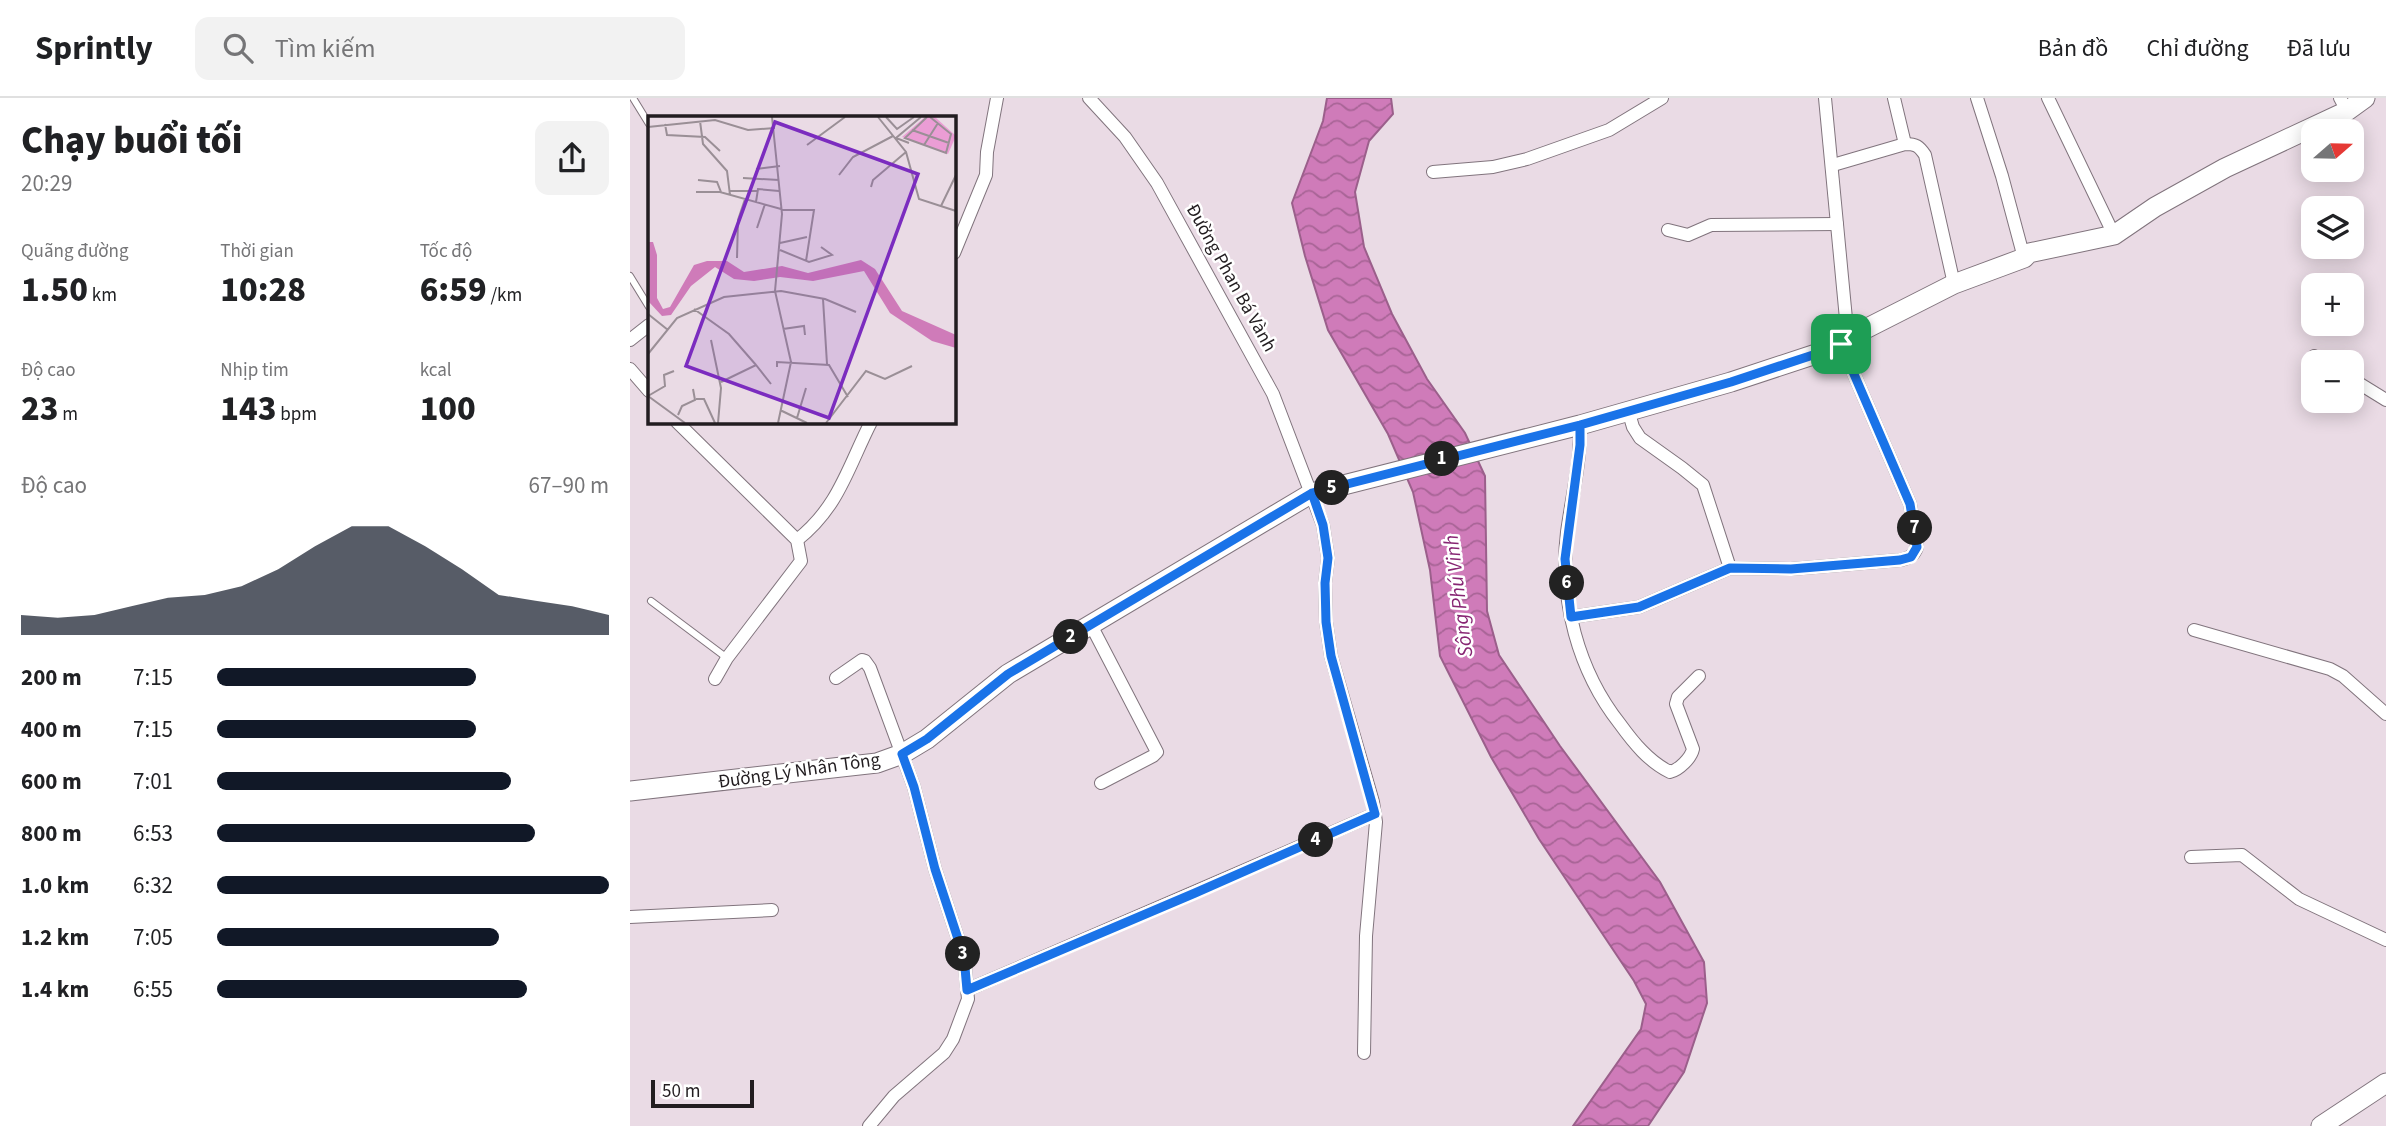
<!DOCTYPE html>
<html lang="vi">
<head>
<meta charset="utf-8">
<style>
	body { margin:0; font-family:"Source Sans 3",sans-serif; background:#f2f2f2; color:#202124; height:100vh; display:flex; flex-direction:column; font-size:26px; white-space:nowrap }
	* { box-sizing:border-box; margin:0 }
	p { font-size:23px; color:#757577 }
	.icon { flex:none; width:38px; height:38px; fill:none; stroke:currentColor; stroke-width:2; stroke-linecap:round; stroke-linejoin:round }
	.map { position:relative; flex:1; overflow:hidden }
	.drawer { display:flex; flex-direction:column; background:#fff; width:630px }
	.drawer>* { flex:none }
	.needle { width:46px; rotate:70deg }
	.buttons { position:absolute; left:1671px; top:21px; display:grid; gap:14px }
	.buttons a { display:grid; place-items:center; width:63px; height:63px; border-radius:14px; background:#fff; box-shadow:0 4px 18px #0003; font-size:35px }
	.scale { position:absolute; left:21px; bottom:18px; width:103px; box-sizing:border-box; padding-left:7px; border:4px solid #221d20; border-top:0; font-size:19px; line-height:24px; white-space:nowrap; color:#221d20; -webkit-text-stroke:5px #fff; paint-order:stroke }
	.pin { position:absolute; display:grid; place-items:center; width:60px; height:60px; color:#fff; margin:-30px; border-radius:14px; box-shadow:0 4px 10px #0006 }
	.km { position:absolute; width:35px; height:35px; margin:-18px; border-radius:50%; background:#222; color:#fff; font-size:19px; line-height:35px; text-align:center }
	.round { display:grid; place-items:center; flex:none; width:74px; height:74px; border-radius:14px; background:#f2f2f2 }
	.overview { display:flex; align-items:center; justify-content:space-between; height:119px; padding:0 21px }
	h1 { font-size:38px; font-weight:800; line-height:52px }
	.stats { display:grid; grid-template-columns:repeat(3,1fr); gap:10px; height:119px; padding:7px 21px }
	.stats div { display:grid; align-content:center }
	.stats b { font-size:35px; font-weight:800 }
	.stats small { font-size:19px; font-weight:400 }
	.stats p { font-size:19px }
	.chart { height:196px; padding:14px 21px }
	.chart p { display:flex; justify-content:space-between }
	.chart svg { width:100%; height:126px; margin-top:7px; fill:#111827; opacity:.7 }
	ul { padding:0 21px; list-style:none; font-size:23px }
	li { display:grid; grid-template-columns:112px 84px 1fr; align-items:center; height:52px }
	li i { height:18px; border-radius:9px; background:#111827 }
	header { display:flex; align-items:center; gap:42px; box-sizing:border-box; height:98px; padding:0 35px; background:#fff; border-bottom:2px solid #e0e0e0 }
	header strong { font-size:33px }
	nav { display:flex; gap:38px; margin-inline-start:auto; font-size:24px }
	.search { width:490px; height:63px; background:#f2f2f2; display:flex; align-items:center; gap:18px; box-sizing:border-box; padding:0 24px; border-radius:14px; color:#757577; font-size:26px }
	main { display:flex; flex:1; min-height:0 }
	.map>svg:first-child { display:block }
	.water { fill:url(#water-waves); stroke:#9b5f8b; stroke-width:2 }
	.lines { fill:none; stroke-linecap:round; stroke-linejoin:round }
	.lane-casing { stroke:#81747d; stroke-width:8 }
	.street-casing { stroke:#81747d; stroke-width:14 }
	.secondary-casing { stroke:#81747d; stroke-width:21 }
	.lane { stroke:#fff; stroke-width:6 }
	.street { stroke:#fff; stroke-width:12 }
	.secondary { stroke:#fff; stroke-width:19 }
	.route-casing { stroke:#fff; stroke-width:14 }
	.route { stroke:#1a73e8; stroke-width:9 }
	.labels { text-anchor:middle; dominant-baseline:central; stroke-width:5; stroke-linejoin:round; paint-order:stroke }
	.street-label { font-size:19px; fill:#221d20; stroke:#fff }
	.water-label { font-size:21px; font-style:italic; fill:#872573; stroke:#fff }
	.inset-road { fill:none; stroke:#9a8f96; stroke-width:2 }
	.view { fill:#7b2cbf; fill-opacity:0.15; stroke:#7b2cbf; stroke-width:3.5 }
	.inset-edge { fill:none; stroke:#221d20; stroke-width:3.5 }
</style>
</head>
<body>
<header>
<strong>Sprintly</strong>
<div class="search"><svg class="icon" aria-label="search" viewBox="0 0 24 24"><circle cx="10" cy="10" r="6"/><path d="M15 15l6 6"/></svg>Tìm kiếm</div>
<nav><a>Bản đồ</a><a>Chỉ đường</a><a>Đã lưu</a></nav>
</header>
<main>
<section class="drawer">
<div class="overview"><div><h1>Chạy buổi tối</h1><p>20:29</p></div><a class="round"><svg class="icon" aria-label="share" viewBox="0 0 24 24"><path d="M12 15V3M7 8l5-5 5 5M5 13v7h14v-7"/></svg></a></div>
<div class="stats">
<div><p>Quãng đường</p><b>1.50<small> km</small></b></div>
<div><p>Thời gian</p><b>10:28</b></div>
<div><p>Tốc độ</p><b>6:59<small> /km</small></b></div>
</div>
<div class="stats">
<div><p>Độ cao</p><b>23<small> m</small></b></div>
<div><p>Nhịp tim</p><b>143<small> bpm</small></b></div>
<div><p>kcal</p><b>100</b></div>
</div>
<div class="chart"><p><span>Độ cao</span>67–90 m</p>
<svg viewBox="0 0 160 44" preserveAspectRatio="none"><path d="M0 44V37L10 38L20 37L30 34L40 31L50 30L60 27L70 21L80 13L90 6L100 6L110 13L120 21L130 30L140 32L150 34L160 37V44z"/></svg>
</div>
<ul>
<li><b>200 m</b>7:15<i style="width:66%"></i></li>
<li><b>400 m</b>7:15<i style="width:66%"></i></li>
<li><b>600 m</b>7:01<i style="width:75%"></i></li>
<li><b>800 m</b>6:53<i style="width:81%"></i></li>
<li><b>1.0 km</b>6:32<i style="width:100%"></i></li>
<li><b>1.2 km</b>7:05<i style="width:72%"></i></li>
<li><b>1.4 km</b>6:55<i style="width:79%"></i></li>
</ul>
</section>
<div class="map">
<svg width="1756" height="1028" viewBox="0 0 1756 1028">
	<defs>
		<pattern id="water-waves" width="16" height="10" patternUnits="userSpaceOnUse" patternTransform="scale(1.75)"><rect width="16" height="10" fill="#cf7bb9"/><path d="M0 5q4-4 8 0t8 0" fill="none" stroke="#a86496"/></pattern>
	</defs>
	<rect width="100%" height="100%" fill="#eadbe5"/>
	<polygon class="water" points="697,0 761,0 763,16 739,43 725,94 734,149 762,216 797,281 835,335 855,378 857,513 869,557 930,648 1030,784 1074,864 1077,905 1054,974 1018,1028 943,1028 1011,931 1016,906 1004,883 909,741 861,659 810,558 800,472 783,394 758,336 698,232 675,158 662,105 693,23"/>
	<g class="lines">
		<defs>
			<g id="lane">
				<polyline points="3,0 19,26"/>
				<polyline points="0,178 19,209"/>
				<polyline points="21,503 97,560"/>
			</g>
			<g id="street">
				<polyline points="459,0 495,39 527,85 643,296 693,427 698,460 695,485 696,524 701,558 743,704 746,724 736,838 734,955"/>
				<polyline points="1195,0 1218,242"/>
				<polyline points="1264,0 1275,46"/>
				<polyline points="1347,0 1372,78 1394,160"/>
				<polyline points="1418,0 1484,137"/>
				<polyline points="1710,0 1717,13"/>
				<path d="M1203,67L1275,46C1286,46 1289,48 1295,57L1324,186"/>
				<polyline points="803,74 863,69 897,61 979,32 1032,0"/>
				<polyline points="1038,132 1058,137 1081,127 1207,126"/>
				<polyline points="324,155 356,77 357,54 367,0"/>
				<polyline points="0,242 19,227"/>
				<polyline points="1684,258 1694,264"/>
				<polyline points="0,271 19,293"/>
				<polyline points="1722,281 1756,302"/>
				<polyline points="998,312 1003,329 1010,340 1052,370 1073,387 1100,470"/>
				<polyline points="47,324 167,442 171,463 97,560 85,581"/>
				<path d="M950,327C951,363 942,398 937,434C929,501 948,573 990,626C1003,644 1019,664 1040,674C1049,672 1061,660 1063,651L1046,606L1048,599L1069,578"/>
				<path d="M167,442C209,409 218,369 241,324"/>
				<path d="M941,519L1009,509L1100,470L1161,471L1270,462C1279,460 1284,458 1287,449L1280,406L1211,246"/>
				<polyline points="461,527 527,654 523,658 471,685"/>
				<polyline points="1564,532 1700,571 1713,578 1756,616"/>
				<polyline points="206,580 232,562 235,563 240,570 284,689 305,771 334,859 338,901 323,941 314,955 264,998 239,1028"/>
				<polyline points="1561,759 1612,757 1669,801 1756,842"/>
				<polyline points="0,819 142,812"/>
				<polyline points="337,892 745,716"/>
			</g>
			<g id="secondary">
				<polyline points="0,693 247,665 272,656 297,641 378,576 682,395 950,327 1101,284 1186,256 1324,186 1394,160 1399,155 1484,137 1525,109 1595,70 1717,13 1735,0"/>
				<polyline points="1691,1028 1756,985"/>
			</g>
		</defs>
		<use href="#lane" class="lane-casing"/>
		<use href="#street" class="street-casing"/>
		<use href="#secondary" class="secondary-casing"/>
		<use href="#lane" class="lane"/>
		<use href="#street" class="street"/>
		<use href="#secondary" class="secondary"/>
	</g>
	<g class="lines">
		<defs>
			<polyline id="route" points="1211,246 1186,256 1101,284 950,327 682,395 378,576 297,641 272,656 284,689 305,771 334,859 337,892 565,795 745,716 701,558 696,524 695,485 698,460 693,427 682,395 950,327 950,347 935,461 941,519 1009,509 1100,470 1161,471 1270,462 1281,459 1287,449 1280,406 1211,246"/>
		</defs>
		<use href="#route" class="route-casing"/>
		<use href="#route" class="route"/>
	</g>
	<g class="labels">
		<g class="street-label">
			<text transform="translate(601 180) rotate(61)">Đường Phan Bá Vành</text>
			<text transform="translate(169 673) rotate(-8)">Đường Lý Nhân Tông</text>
		</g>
		<g class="water-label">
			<text transform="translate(828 498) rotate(-97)">Sông Phú Vinh</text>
		</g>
	</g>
	<g transform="translate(18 18)">
		<rect width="308" height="308" fill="#eadbe5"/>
		<path d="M277,1H287L308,20L300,38L254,21Z" fill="#eb9dd5"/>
		<path d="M0,126H5L9,139V182L15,193L22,191L46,149L59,145H79L96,156L134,150L160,157L213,144L227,153L254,195L308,219V232L284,225L242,197L216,155L165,165L132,161L106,165L86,163L67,151L43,170L23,199L14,200L1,186Z" fill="#cf7bb9"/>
		<path class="inset-road" d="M124,1L134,98L127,175L143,246L130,307M230,1L258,36L271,83L308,95M238,1L249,13L266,1M279,1L257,22L298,37L303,18L282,1M52,5L55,28L79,55L82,79M17,8L19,19L57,21L72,35M0,11L67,4L100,14L127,12M264,14L301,27M261,27L248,22L273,1M159,29L197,1M276,29L290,7M108,53L132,50M191,59L205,41L245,20M95,62L131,64M50,64L69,66L73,76M223,71L225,64L258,36M82,75H109M48,76H72L133,93M108,86L110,73L131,75M293,90L308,59M133,94H166L158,145M109,112L117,88M132,127L159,121M132,134L161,146L184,139L173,131M89,142L90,104L97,83M175,183L179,248M46,193L81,218L108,249M0,198L20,214M135,213L156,210L157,219M63,224L73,272L70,307M0,238L29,202L76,181L133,175L177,183L208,196M129,251V246L181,249L200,281M73,266L108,249L123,268M0,280L37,307M0,280L17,270L16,259L26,255M48,283H56L67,307M132,294L159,307M30,299L34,290L47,284L45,273M149,302L158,272M178,307L218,255L237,263L264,250"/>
		<path class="view" d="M127,6L270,58L181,302L38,250Z"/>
		<rect width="308" height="308" class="inset-edge"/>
	</g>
</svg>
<div class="buttons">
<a><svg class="needle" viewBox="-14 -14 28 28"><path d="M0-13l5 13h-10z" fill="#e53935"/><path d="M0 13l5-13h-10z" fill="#757577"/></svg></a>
<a><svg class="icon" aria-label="layers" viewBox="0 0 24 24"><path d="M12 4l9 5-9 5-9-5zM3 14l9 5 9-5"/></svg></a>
<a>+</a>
<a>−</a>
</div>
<div class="scale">50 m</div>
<div class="pin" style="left:1211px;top:246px;background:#1e9e55"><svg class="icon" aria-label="arrive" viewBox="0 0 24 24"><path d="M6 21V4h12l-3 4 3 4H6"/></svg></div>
<b class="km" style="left:812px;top:361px">1</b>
<b class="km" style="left:441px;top:539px">2</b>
<b class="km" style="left:333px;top:856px">3</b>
<b class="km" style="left:686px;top:742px">4</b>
<b class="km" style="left:702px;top:390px">5</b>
<b class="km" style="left:937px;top:485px">6</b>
<b class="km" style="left:1285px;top:430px">7</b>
</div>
</main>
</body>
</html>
